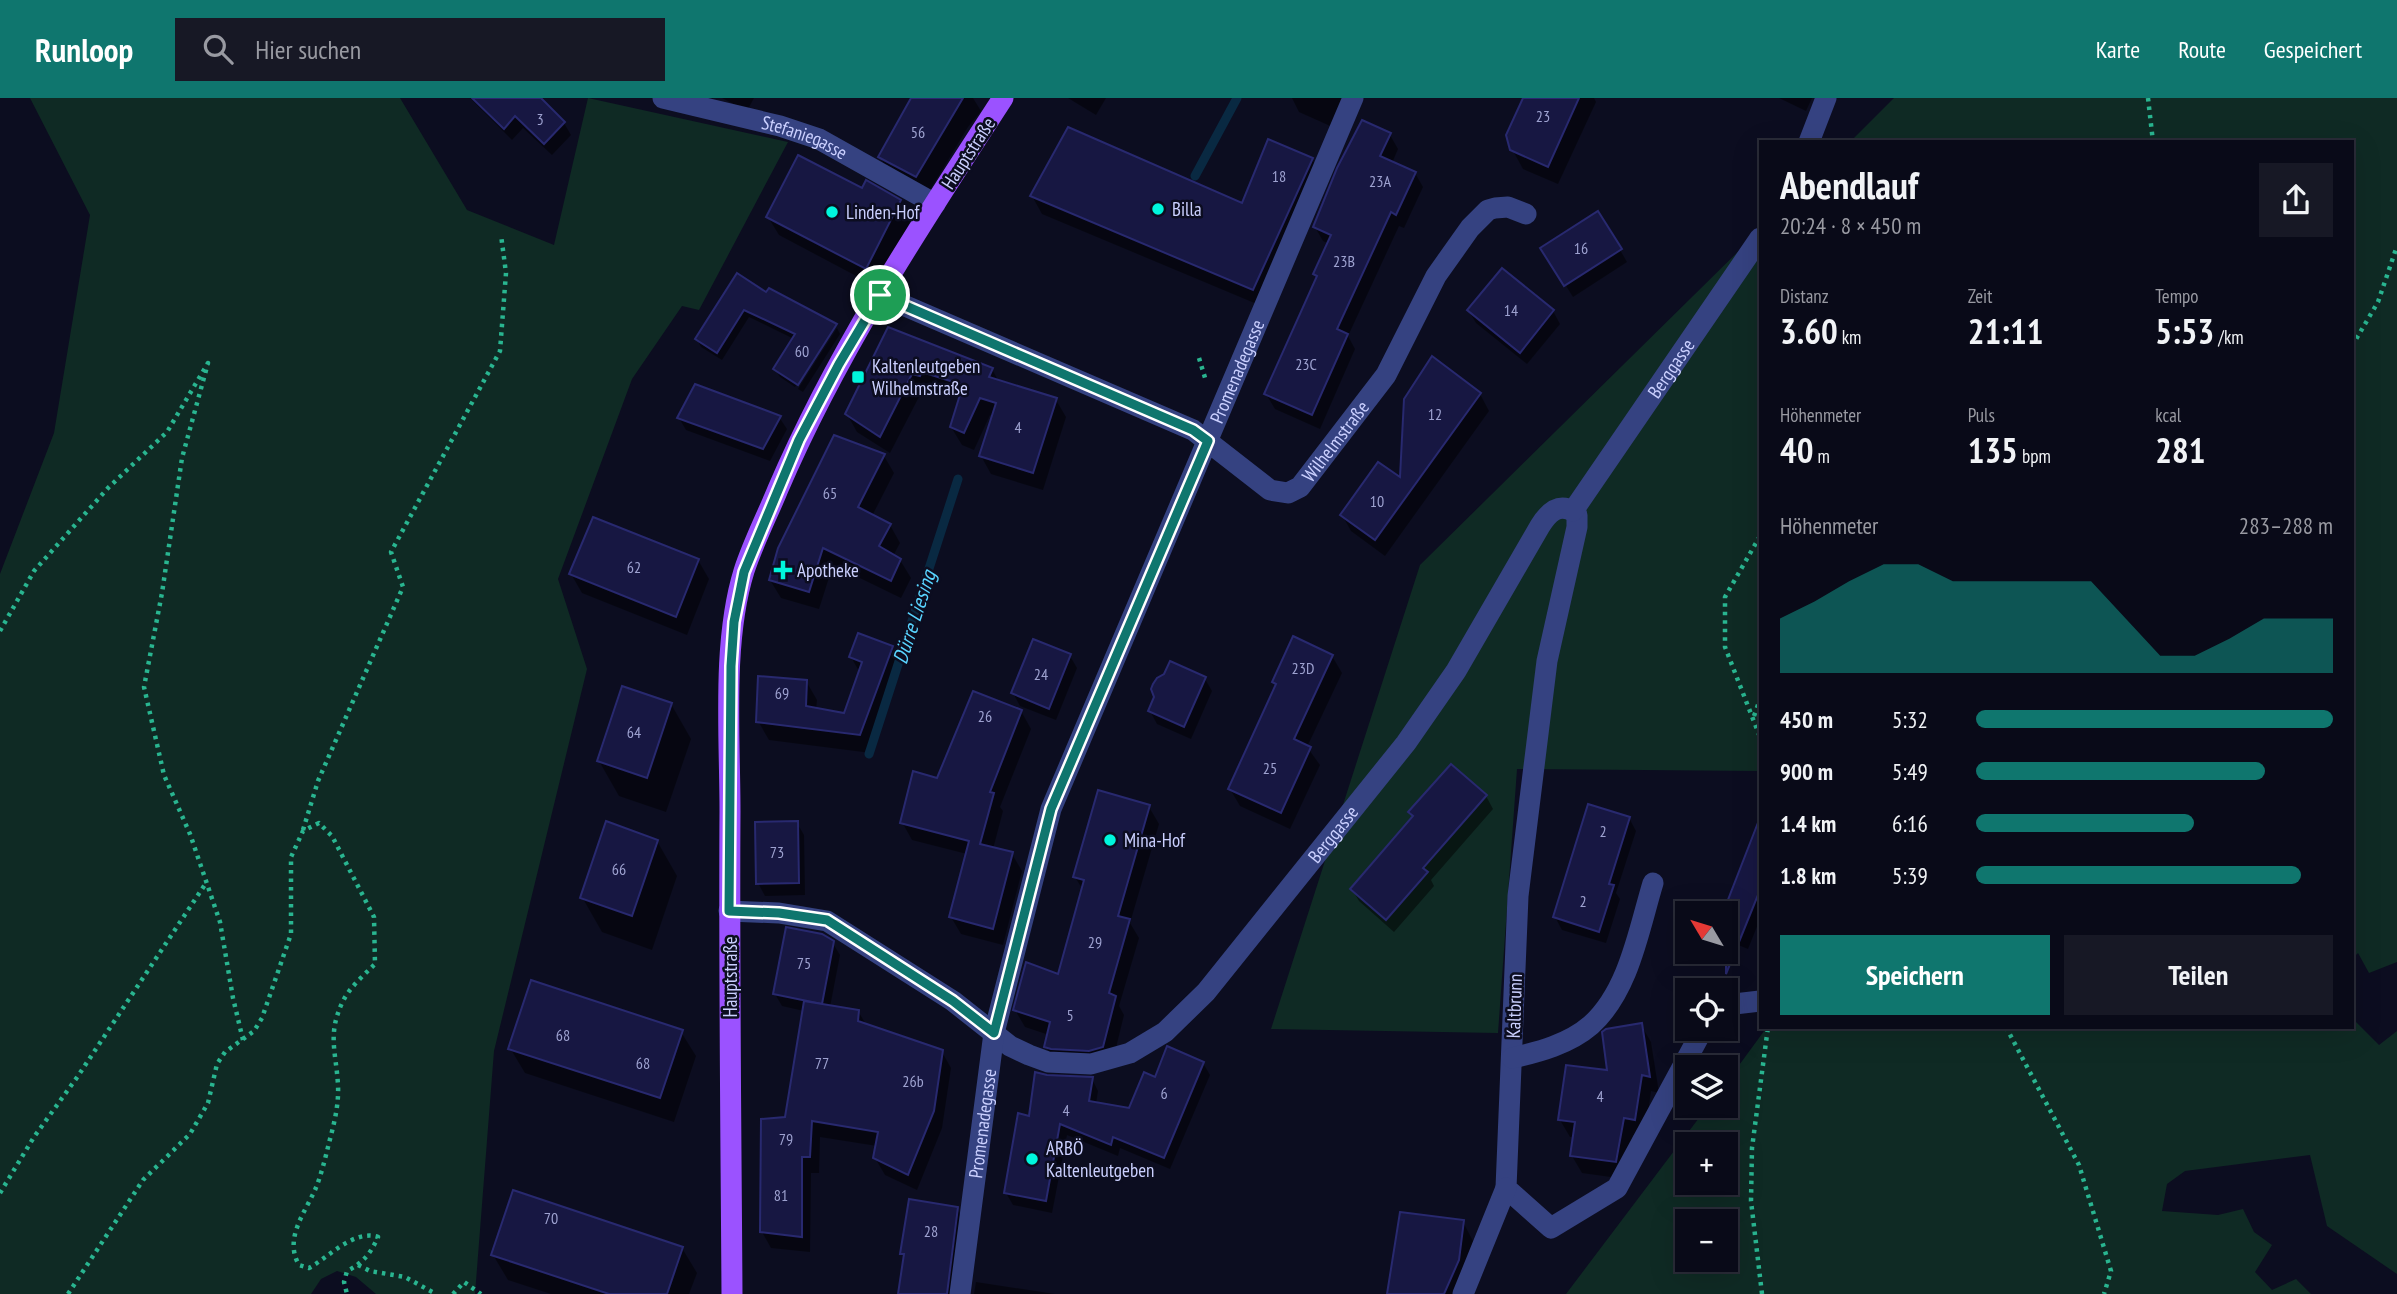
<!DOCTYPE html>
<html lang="de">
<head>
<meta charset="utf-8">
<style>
	body { margin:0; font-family:"PT Sans Narrow",sans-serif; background:#171825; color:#f1f3f6; height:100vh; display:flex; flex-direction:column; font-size:26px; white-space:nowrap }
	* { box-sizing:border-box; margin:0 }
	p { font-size:23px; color:#999aa2 }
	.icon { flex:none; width:38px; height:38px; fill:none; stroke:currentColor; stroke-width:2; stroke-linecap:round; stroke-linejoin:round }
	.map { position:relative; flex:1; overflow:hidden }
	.details { position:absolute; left:1759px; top:42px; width:595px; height:889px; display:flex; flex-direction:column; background:#090a18; border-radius:0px; box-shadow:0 7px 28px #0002,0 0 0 2px #292b37 }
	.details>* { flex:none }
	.needle { width:46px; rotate:308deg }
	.controls { position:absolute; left:1675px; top:803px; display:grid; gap:14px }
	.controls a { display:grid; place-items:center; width:63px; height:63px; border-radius:0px; background:#090a18; box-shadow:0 7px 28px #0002,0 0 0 2px #292b37; font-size:35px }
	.pin { position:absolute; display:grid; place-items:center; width:60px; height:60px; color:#fff; margin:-30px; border:4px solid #fff; border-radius:50%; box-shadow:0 2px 7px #0007 }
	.round { display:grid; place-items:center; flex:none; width:74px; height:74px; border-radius:0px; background:#171825 }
	.overview { display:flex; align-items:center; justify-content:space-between; height:119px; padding:0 21px }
	h1 { font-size:38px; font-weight:800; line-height:52px }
	.stats { display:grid; grid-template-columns:repeat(3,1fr); gap:10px; height:119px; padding:7px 21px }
	.stats div { display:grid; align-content:center }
	.stats b { font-size:35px; font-weight:800 }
	.stats small { font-size:19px; font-weight:400 }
	.stats p { font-size:19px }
	.chart { height:196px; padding:14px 21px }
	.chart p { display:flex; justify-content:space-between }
	.chart svg { width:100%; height:126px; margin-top:7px; fill:#0f766e; opacity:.7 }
	.action { display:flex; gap:14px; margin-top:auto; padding:14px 21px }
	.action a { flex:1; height:80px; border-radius:0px; background:#0f766e; color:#fff; font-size:28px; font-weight:800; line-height:80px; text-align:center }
	.action a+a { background:#171825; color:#f1f3f6 }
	ul { padding:0 21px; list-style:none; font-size:23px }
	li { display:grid; grid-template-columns:112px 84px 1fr; align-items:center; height:52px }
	li i { height:18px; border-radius:9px; background:#0f766e }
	header { display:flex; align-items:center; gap:42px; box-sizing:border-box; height:98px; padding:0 35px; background:#0f766e; color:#fff }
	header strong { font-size:33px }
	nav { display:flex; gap:38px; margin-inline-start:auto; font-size:24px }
	.search { width:490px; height:63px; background:#171825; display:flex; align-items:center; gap:18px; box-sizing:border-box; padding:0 24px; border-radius:0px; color:#999aa2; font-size:26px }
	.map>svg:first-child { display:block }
	.green { fill:#0f2a24; fill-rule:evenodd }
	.shadow { fill:#0007 }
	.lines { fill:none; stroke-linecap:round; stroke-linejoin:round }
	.stream { stroke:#092942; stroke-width:9 }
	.building { fill:#171742; stroke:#28296f; stroke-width:2 }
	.path { stroke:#29b590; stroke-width:4.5; stroke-dasharray:3.5 5; stroke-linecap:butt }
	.minor { stroke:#354281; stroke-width:21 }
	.major { stroke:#9b52ff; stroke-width:21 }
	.route-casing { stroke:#fff; stroke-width:14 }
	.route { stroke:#0f766e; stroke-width:9 }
	.poi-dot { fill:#00f6dd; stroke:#0c0d20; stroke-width:2.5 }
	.labels { text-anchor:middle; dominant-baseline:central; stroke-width:5; stroke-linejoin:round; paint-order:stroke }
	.number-label { font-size:16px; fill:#9ea2d0 }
	.street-label { font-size:19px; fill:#cbd0ff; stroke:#0c0d20 }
	.poi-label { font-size:19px; fill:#cbd0ff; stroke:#0c0d20; text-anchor:start }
	.water-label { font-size:21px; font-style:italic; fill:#59d4ff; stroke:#0c0d20 }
</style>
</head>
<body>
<header>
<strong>Runloop</strong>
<div class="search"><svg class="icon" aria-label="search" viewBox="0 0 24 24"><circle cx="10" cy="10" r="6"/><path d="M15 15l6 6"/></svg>Hier suchen</div>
<nav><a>Karte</a><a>Route</a><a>Gespeichert</a></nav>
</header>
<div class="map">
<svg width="2397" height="1196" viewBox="0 0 2397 1196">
	<rect width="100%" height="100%" fill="#0c0d20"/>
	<g class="green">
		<polygon points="30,0 400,0 467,112 554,147 588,0 788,44 699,212 682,208 632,281 558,481 587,571 494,953 475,1196 376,1196 356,1179 337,1173 321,1181 311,1196 0,1196 0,476 54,335 90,117"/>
		<polygon points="1894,0 2397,0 2397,864 2369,875 2358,855 2352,861 2352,44 1850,44"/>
		<polygon points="1760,132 1760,673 1517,671 1498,935 1271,931 1420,467"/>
		<path d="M2352,920L2379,947L2397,933V1176L2327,1128L2310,1057L2185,1073L2167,1086L2162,1113L2218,1117L2243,1111L2254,1134L2272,1147L2255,1174L2272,1192L2296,1181L2311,1196H1566L1708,1008H1726V985L1767,929H2352ZM1726,1046V1085H1687V1046ZM1687,1124H1726V1162H1687Z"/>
	</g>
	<g class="shadow">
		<polygon points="470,0 538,0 564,25 571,37 552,57 523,30 512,42"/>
		<polygon points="722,0 754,0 747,13"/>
		<polygon points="913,0 973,0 981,13 968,29 927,97 891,78 880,59"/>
		<polygon points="1068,0 1106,0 1096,17"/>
		<polygon points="1292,0 1352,0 1337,31 1299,14"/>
		<polygon points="1525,0 1594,0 1596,4 1558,86 1523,71 1512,51"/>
		<polygon points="1779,0 1812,0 1806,13"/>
		<polygon points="1390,37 1398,51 1392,65 1415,75 1423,89 1404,130 1399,128 1348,238 1355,251 1320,331 1275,311 1266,296 1318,180 1315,175 1329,146 1323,143 1315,129"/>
		<polygon points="1312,61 1322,79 1264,209 1042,116 1032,98 1243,107"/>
		<polygon points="862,92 900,103 911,122 877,189 779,137 768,119"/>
		<polygon points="1620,152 1627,164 1573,199 1550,162"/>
		<polygon points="1502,172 1553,213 1560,226 1527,266 1476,225 1469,213"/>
		<polygon points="767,196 837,229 833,229 795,289 780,279 775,271 794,241 749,219 722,262 701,249 697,241"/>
		<polygon points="837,230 840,236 803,294 798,291"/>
		<polygon points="889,231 992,271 999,284 1056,302 1066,319 1043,392 991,376 981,358 993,318 990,317 974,352 962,347 951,329 961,300 932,291 930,295 922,293 890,355 857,334 847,316"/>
		<polygon points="1480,296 1489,313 1385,458 1351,433 1342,417 1401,382"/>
		<polygon points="779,319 787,331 770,363 686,332 679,320"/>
		<polygon points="884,358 894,375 872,418 890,427 900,445 893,458 900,462 911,480 901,500 833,467 819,511 781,500 770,482"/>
		<polygon points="698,462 709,481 687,537 582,495 571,476"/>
		<polygon points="891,549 902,568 871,655 769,642 758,623 806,583 817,602 816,612 845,617 860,575 851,559"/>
		<polygon points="1070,558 1077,570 1056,622 1020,608 1013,595"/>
		<polygon points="1332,558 1342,575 1307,649 1320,667 1290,731 1240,708 1230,691 1277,589 1274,584"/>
		<polygon points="1205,581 1212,593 1191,641 1157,626 1150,613"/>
		<polygon points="671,606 691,641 666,714 619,698 599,663"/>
		<polygon points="1021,613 1031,631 1000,709 1003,713 993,751 1012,756 1022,773 1003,847 961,836 951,819 967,756 912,742 902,724 938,682"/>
		<polygon points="1451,668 1486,698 1493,711 1431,782 1434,788 1394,834 1359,803 1352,791 1414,720 1411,714"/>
		<polygon points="1149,709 1159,726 1130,825 1139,840 1119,908 1124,917 1112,966 1056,966 1046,948 1049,937 1025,929 1015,912 1059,879 1083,792 1075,779"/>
		<polygon points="1629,720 1636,733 1616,795 1620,801 1606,845 1562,832 1555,819"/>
		<polygon points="797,725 804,737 805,797 765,798 758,785"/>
		<polygon points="657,743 677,778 652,852 602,834 582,799"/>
		<polygon points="1749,754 1760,758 1760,821 1748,851 1726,842 1724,816"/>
		<polygon points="832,844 840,857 830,909 858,913 867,928 942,954 951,970 942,1030 917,1092 885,1077 875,1060 877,1048 820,1039 819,1075 811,1075 810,1154 771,1150 762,1134 786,1021 804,913 782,908 775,896"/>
		<polygon points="1641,927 1651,944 1659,995 1651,993 1645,1038 1633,1037 1625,1081 1582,1075 1572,1058 1574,1039 1570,1039 1560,1022 1609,974"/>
		<polygon points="681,934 696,958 674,1024 525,975 510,950"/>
		<polygon points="1203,965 1210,977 1170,1071 1120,1050 1118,1058 1067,1037 1052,1115 1013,1107 1006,1095 1030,1020 1047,979 1092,981 1098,993 1096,1006 1130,1012 1156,981"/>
		<polygon points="957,1111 967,1129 959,1196 899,1196 905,1161 902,1156"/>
		<polygon points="1463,1124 1473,1143 1462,1196 1389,1196"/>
		<polygon points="682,1150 697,1175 689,1196 551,1196 508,1182 493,1157"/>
		<polygon points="976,1184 1055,1196 974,1196"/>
	</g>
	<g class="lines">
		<g class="stream">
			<polyline points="1195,78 1237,0"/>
			<polyline points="869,656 958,381"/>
		</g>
	</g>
	<g class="building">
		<polygon points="472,0 541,0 565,24 544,46 515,18 504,31"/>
		<polygon points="911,0 963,0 916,79 878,59"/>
		<polygon points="1523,0 1579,0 1548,69 1510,52 1506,37"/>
		<polygon points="1362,22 1391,35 1380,58 1416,74 1396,117 1391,114 1337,231 1348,236 1312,317 1264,296 1317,178 1313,176 1331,137 1313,129 1337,70"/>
		<polygon points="1068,29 1242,105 1268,41 1313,60 1253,192 1030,98"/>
		<polygon points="798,57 862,90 866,82 901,102 866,171 766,119"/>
		<polygon points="1598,113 1622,151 1564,188 1540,150"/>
		<polygon points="1502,170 1554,212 1520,255 1467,212"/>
		<polygon points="737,175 766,194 769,190 837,226 798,287 773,271 795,236 744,212 717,255 695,241"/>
		<polygon points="888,229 993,270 989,279 1057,300 1033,375 979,358 996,305 980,300 964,335 950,329 963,287 922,274 920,278 912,276 880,339 845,316"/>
		<polygon points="1432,258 1481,295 1375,442 1340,417 1378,364 1400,379 1404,301"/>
		<polygon points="695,286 781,318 763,351 677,320"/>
		<polygon points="834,337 885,356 858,409 891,426 879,448 901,461 891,483 823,450 809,494 769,482 778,450"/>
		<polygon points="593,419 699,461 676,519 569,476"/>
		<polygon points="858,535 893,548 860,637 756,624 758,578 807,582 806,608 844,615 862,564 849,559"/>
		<polygon points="1293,538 1333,557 1294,641 1311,649 1281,715 1228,691 1276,586 1272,584"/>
		<polygon points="1033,541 1071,556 1049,611 1011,595"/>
		<polygon points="1170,563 1206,579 1184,629 1148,613 1154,599 1151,591 1153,586 1157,580 1164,576"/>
		<polygon points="622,588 672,605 647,680 597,663"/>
		<polygon points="973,593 1022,612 990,694 994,695 980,746 1013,754 993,831 949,819 969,743 900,725 913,673 937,680"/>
		<polygon points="1451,666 1487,697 1423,770 1428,774 1386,822 1350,791 1413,718 1408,714"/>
		<polygon points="1098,692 1150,707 1118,818 1130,821 1109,895 1116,898 1103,949 1089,953 1051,951 1044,949 1050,924 1013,912 1026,864 1058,876 1084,782 1073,779"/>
		<polygon points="1588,706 1630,719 1609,786 1614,787 1599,834 1553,819"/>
		<polygon points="1759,722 1760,792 1726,876 1726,807"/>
		<polygon points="606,723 658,742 632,818 580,800"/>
		<polygon points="798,723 799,785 756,786 755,724"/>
		<polygon points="786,829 822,836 834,843 822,906 773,896"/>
		<polygon points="531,882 683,932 660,1000 508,951"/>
		<polygon points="804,903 859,912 858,923 943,952 934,1013 908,1077 873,1060 878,1034 812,1023 810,1059 802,1059 802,1139 760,1134 761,1021 785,1019"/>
		<polygon points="1642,925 1650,979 1642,977 1635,1022 1624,1020 1616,1064 1570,1058 1575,1024 1558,1022 1566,967 1607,972 1602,934 1606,931"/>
		<polygon points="1167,948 1204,964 1164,1060 1113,1039 1111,1047 1060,1026 1046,1103 1004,1095 1018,1015 1029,1018 1035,974 1047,977 1093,979 1089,1003 1129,1010 1144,974 1155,979"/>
		<polygon points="513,1092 683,1149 667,1196 609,1196 491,1157"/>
		<polygon points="909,1101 958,1109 947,1196 898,1196 904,1156 900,1156"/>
		<polygon points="1400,1114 1464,1122 1459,1162 1444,1196 1387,1196"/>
	</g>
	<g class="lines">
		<g class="path">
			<polyline points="2148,0 2153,44"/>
			<polyline points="2352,248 2378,204 2397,148"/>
			<polyline points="1199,260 1206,283"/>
			<polyline points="1760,438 1725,499 1725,549 1760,639"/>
			<polyline points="0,533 34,473 108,390 167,334 208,265 182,360 162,495 144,589 164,677 190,736 220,824 233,900 243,942"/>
			<polyline points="1754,618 1760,601"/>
			<polyline points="303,732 318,683 403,489 391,454 500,253 506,175 501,137"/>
			<polyline points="2006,929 2079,1067 2111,1173 2104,1196"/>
			<polyline points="0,1095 34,1039 78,978 206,785"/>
			<polyline points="358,1167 370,1173 405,1179 436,1196"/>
			<path d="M68,1196L143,1082L190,1036L208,1005L217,966L225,954L254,933L262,920L291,836V759L303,733L319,725L332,738L374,819L375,866C364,877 350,889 343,903C327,936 336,953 338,987C339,1007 334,1026 329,1045C325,1061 321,1078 315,1092C304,1116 284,1141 299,1167L309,1170C329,1159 354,1131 378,1139C371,1155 363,1165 347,1173L344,1184L347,1196"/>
			<polyline points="453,1196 464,1184 481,1196"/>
			<polyline points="1762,1196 1751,1103 1752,1050 1768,929"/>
		</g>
		<g class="minor">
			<path id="s1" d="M663,0L780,28L819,41L935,106"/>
			<polyline points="1809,44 1826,0"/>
			<path id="s2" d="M880,197L1193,332L1270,392L1288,395L1300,389L1386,277L1436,178L1470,130L1488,112L1495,110L1508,109L1526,116"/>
			<polyline points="1573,413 1577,417 1577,429 1547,563 1518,798 1506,1090 1551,1130 1617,1090 1703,931"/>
			<path id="s3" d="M729,813L779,815L827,823L953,903L1010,948L1029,957L1048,964L1091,966L1130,955L1165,934L1206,894L1406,645L1456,573L1540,428C1548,415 1558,405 1573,413L1760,140"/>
			<polyline points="1726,907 1760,903"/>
			<path d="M1512,960C1539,954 1569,946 1591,927C1629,893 1639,831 1653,785"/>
			<path id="s4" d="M960,1196L994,935L1051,711L1353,0"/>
			<polyline points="1463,1196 1506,1090"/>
		</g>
		<path class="major" d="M732,1196C731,1035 729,874 730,713C730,638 722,544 744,473C753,445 767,418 778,391C837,253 921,126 1003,0"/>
	</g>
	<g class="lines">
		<defs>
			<polygon id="route" points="880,197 1193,332 1208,343 1051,711 994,935 953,903 827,822 779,815 729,813 731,568 734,524 744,474 799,342 839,266"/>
		</defs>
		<use href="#route" class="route-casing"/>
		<use href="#route" class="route"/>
	</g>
	<g class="poi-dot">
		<circle cx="1158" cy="111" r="7"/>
		<circle cx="832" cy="114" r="7"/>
		<rect x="851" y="272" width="14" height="14" rx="3.5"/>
		<path d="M779.5 461.5h7v7h7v7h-7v7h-7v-7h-7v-7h7z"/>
		<circle cx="1110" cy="742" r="7"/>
		<circle cx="1032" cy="1061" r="7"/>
	</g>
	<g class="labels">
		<g class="number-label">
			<text x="1543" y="18">23</text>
			<text x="540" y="21">3</text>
			<text x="918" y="34">56</text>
			<text x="1279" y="78">18</text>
			<text x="1380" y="83">23A</text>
			<text x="1581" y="150">16</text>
			<text x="1344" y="163">23B</text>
			<text x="1511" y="212">14</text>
			<text x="802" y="253">60</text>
			<text x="1306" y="266">23C</text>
			<text x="1435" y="316">12</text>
			<text x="1018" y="329">4</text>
			<text x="830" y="395">65</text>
			<text x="1377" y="403">10</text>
			<text x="634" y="469">62</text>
			<text x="1303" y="570">23D</text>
			<text x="1041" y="576">24</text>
			<text x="782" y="595">69</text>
			<text x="985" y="618">26</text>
			<text x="634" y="634">64</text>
			<text x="1270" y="670">25</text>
			<text x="1603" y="733">2</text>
			<text x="777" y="754">73</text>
			<text x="619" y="771">66</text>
			<text x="1583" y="803">2</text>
			<text x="1095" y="844">29</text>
			<text x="804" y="865">75</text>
			<text x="1070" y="917">5</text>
			<text x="563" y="937">68</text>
			<text x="643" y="965">68</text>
			<text x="822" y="965">77</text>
			<text x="913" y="983">26b</text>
			<text x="1164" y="995">6</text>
			<text x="1600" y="998">4</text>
			<text x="1066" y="1012">4</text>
			<text x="786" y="1041">79</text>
			<text x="781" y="1097">81</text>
			<text x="551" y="1120">70</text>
			<text x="931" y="1133">28</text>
		</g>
		<g class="street-label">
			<text stroke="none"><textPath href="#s1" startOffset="147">Stefaniegasse</textPath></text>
			<text transform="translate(968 55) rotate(-57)">Hauptstraße</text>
			<text stroke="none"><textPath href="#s3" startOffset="1332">Berggasse</textPath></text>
			<text stroke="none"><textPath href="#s4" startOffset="970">Promenadegasse</textPath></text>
			<text stroke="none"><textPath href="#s2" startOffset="528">Wilhelmstraße</textPath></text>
			<text stroke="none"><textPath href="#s3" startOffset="746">Berggasse</textPath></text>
			<text transform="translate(730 879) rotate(-90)">Hauptstraße</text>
			<text transform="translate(1514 908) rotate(-88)">Kaltbrunn</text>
			<text stroke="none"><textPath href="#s4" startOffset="172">Promenadegasse</textPath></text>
		</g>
		<g class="poi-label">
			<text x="1172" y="111">Billa</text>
			<text x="846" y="114">Linden-Hof</text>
			<text x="872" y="268">Kaltenleutgeben<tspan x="872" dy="22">Wilhelmstraße</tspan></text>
			<text x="797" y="472">Apotheke</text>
			<text x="1124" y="742">Mina-Hof</text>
			<text x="1046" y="1050">ARBÖ<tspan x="1046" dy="22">Kaltenleutgeben</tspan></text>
		</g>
		<g class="water-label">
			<text transform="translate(914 519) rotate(-72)">Dürre Liesing</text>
		</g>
	</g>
</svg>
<div class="controls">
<a><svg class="needle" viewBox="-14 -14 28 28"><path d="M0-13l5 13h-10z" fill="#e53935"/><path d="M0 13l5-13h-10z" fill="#999aa2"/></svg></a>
<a><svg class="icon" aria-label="locate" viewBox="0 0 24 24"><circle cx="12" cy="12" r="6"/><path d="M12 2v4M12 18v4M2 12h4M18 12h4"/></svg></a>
<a><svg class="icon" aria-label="layers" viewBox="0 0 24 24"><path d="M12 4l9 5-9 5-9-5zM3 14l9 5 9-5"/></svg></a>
<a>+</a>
<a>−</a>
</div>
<div class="pin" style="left:880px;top:197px;background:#1e9e55"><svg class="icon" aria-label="arrive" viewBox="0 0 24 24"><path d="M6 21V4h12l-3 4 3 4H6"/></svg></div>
<section class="details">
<div class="overview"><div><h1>Abendlauf</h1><p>20:24 · 8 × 450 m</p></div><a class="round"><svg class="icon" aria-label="share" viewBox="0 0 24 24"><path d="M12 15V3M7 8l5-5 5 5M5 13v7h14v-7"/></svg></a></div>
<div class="stats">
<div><p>Distanz</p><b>3.60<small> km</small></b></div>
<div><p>Zeit</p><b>21:11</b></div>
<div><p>Tempo</p><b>5:53<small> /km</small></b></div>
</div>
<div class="stats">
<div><p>Höhenmeter</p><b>40<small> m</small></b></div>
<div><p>Puls</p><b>135<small> bpm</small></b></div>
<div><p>kcal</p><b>281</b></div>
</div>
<div class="chart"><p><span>Höhenmeter</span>283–288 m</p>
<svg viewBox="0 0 160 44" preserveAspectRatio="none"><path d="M0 44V25L10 19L20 12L30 6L40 6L50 12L60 12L70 12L80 12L90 12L100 25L110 38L120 38L130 32L140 25L150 25L160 25V44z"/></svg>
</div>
<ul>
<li><b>450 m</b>5:32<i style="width:100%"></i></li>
<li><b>900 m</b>5:49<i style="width:81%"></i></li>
<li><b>1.4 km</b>6:16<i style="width:61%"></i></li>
<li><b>1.8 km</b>5:39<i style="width:91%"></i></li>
</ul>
<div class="action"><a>Speichern</a><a>Teilen</a></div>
</section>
</div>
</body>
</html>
